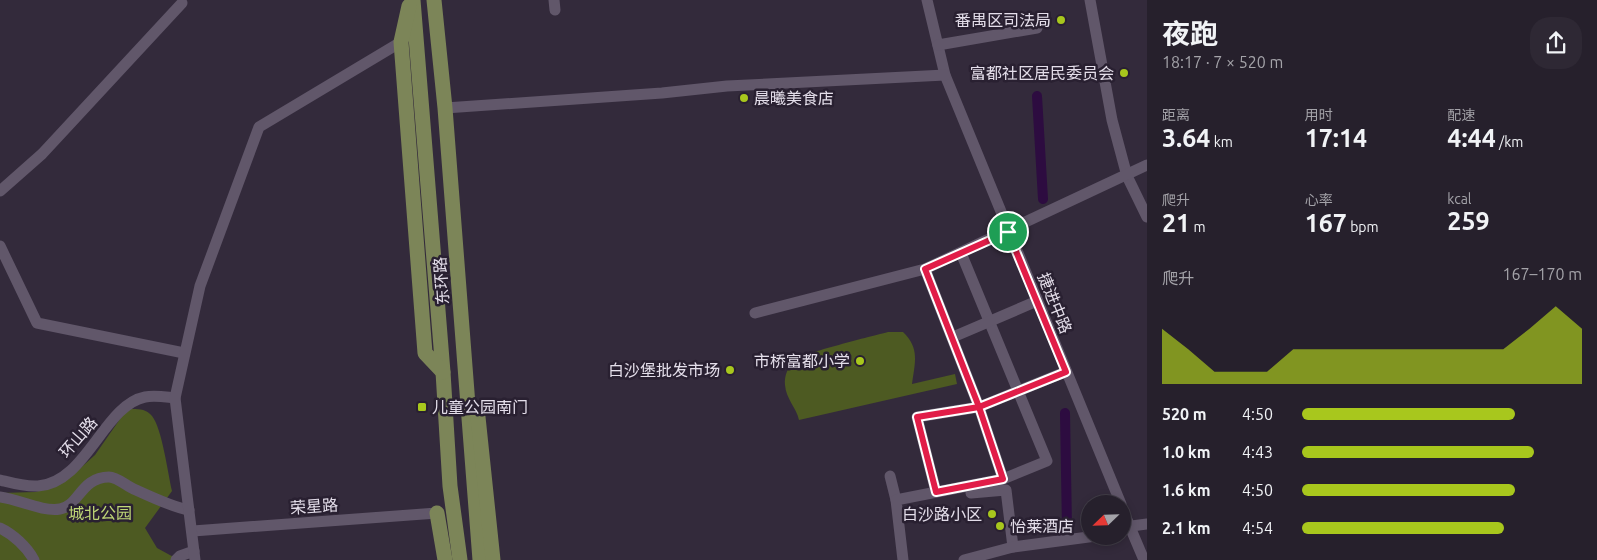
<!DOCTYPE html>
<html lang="zh">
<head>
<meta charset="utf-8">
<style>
	body { margin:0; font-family:Ubuntu,"Noto Sans SC",sans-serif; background:#2e2834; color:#f1f3f6; height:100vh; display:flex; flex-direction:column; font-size:19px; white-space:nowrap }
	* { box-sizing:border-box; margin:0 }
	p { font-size:16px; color:#a4a3a9 }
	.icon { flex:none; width:28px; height:28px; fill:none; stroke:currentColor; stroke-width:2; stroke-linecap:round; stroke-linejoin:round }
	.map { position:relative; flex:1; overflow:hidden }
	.side { display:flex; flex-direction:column; background:#26202c; width:450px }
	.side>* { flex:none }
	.needle { width:32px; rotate:247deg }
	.tools { position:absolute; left:1081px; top:495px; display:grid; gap:10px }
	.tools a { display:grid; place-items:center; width:50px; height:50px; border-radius:50%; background:#26202c; box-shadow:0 2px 8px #0003,0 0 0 1px #423e48; font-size:25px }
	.pin { position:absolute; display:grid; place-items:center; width:42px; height:42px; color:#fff; margin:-21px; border:2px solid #fff; border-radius:50%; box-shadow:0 1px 5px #0007 }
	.round { display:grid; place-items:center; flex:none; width:52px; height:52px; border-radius:20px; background:#2e2834 }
	.headline { display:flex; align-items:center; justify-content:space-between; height:85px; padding:0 15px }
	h1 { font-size:28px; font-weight:700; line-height:38px }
	.figures { display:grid; grid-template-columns:repeat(3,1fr); gap:8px; height:85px; padding:5px 15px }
	.figures div { display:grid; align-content:center }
	.figures b { font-size:25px; font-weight:700 }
	.figures small { font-size:14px; font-weight:400 }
	.figures p { font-size:14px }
	.chart { height:140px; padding:10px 15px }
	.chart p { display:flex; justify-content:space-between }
	.chart svg { width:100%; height:90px; margin-top:5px; fill:#a8c71d; opacity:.7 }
	ul { padding:0 15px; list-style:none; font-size:16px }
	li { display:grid; grid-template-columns:80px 60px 1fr; align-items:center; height:38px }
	li i { height:12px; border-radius:6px; background:#a8c71d }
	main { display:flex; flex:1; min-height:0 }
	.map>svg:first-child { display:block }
	.park { fill:#4d5a22 }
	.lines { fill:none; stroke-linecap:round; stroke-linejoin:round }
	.canal { stroke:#2d0c40; stroke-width:10 }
	.minor { stroke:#61576a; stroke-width:11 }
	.major { stroke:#7c8558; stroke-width:15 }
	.route-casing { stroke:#fff; stroke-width:10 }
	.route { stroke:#e11d48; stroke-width:6 }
	.poi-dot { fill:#a8c71d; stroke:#292031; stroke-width:2 }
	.labels { text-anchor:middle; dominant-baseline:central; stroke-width:5; stroke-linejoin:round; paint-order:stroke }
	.poi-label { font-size:16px; fill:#e4deea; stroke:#292031; text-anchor:end }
	.street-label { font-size:16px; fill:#e4deea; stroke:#292031 }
	.park-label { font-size:16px; fill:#bfd776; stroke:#292031 }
</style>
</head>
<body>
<main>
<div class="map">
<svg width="1147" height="560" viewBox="0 0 1147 560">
	<rect width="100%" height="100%" fill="#332a3b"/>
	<g class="park">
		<path d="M888,332H903C920,348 915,363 912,384L955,374L957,384L799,420C796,407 786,399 785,385C784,376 788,366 795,360C803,353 873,336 888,332Z"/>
		<path d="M127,409C136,409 146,408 152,416C162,428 168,474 172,491L145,528L157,548L179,560H0V493L35,492L47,489L76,472L95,455Z"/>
	</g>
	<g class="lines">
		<g class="canal">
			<polyline points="1037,96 1043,199"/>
			<polyline points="1065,413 1067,528"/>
		</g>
		<g class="minor">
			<polyline points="554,0 555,10"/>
			<polyline points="927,0 945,75 1121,504"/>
			<polyline points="1090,0 1112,120 1127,176 1147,217"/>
			<polyline points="938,45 1037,28"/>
			<polyline points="445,108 662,93 727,86 945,75"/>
			<polyline points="0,191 42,154 182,3"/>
			<polyline points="0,246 37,323 184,353"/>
			<polyline points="961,253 1047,461 1003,479"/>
			<polyline points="925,269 979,407 917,417 936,492"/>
			<polyline points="755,313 925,269 1147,165"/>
			<polyline points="953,337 1037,301"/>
			<polyline points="890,476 896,500"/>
			<path d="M0,480C12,483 25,487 38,486C86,483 104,405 145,397C155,395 165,397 175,398"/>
			<polyline points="971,493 1006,490 1013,547"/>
			<path d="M0,497C18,499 42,512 60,509C79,506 81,477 109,477C118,477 127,487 136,490C149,496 176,508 189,510"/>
			<polyline points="1122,508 1144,560"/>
			<polyline points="1124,527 1147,524"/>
			<path d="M0,528C13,534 27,547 34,560"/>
			<polyline points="193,531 437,513"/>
			<polyline points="176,560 180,556 194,551"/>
			<polyline points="195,560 175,398 200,286 259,127 401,42"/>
			<polyline points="903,560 896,500 1003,479 979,407 1065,372"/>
			<polyline points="964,560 1013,547 1096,536"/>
		</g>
		<g class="major">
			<polyline points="413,0 443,372 450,486 460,560"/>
			<polyline points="434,0 445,108 480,560"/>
			<polyline points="409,6 401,42 425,353 443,372"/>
			<polyline points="478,417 493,560"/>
			<polyline points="437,513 445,560"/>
		</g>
	</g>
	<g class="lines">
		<defs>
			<polyline id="route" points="1008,232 925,269 979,407 917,417 936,492 1003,479 979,407 1066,372 1008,232"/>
		</defs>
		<use href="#route" class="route-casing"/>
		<use href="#route" class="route"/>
	</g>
	<g class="poi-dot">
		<circle cx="1061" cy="20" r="5"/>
		<circle cx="1124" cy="73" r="5"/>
		<circle cx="744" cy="98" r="5"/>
		<circle cx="860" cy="361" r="5"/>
		<circle cx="730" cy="370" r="5"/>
		<rect x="417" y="402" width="10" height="10" rx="2.5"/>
		<circle cx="992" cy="514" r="5"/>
		<circle cx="1000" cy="526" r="5"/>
	</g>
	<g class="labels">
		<g class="poi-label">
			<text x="1051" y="20">番禺区司法局</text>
			<text x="1114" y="73">富都社区居民委员会</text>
			<text x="754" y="98" text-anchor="start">晨曦美食店</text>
			<text x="850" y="361">市桥富都小学</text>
			<text x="720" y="370">白沙堡批发市场</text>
			<text x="432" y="407" text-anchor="start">儿童公园南门</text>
			<text x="982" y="514">白沙路小区</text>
			<text x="1010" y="526" text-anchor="start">怡莱酒店</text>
		</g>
		<g class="street-label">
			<text transform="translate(441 281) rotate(-94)">东环路</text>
			<text transform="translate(1055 303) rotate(68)">捷进中路</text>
			<text transform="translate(78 437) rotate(-49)">环山路</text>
			<text transform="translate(314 506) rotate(-4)">荣星路</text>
		</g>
		<g class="park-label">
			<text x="100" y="513">城北公园</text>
		</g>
	</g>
</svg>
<div class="tools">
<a><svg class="needle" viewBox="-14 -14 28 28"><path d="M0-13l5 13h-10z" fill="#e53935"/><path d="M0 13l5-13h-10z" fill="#a4a3a9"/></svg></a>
</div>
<div class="pin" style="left:1008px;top:232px;background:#1e9e55"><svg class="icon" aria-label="arrive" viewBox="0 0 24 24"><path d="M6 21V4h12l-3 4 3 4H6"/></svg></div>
</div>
<section class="side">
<div class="headline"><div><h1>夜跑</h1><p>18:17 · 7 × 520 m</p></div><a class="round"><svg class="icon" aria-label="share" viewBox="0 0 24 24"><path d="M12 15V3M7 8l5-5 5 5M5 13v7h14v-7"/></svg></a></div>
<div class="figures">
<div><p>距离</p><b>3.64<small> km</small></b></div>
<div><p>用时</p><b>17:14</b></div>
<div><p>配速</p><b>4:44<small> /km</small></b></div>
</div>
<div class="figures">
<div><p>爬升</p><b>21<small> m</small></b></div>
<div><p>心率</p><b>167<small> bpm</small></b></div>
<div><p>kcal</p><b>259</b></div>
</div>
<div class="chart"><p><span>爬升</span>167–170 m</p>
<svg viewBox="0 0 160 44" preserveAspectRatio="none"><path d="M0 44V17L10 27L20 38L30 38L40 38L50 27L60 27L70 27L80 27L90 27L100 27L110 27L120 27L130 27L140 17L150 6L160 17V44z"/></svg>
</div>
<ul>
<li><b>520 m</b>4:50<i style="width:76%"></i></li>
<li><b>1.0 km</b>4:43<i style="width:83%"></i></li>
<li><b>1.6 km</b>4:50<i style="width:76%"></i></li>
<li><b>2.1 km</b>4:54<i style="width:72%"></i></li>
</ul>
</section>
</main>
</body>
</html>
